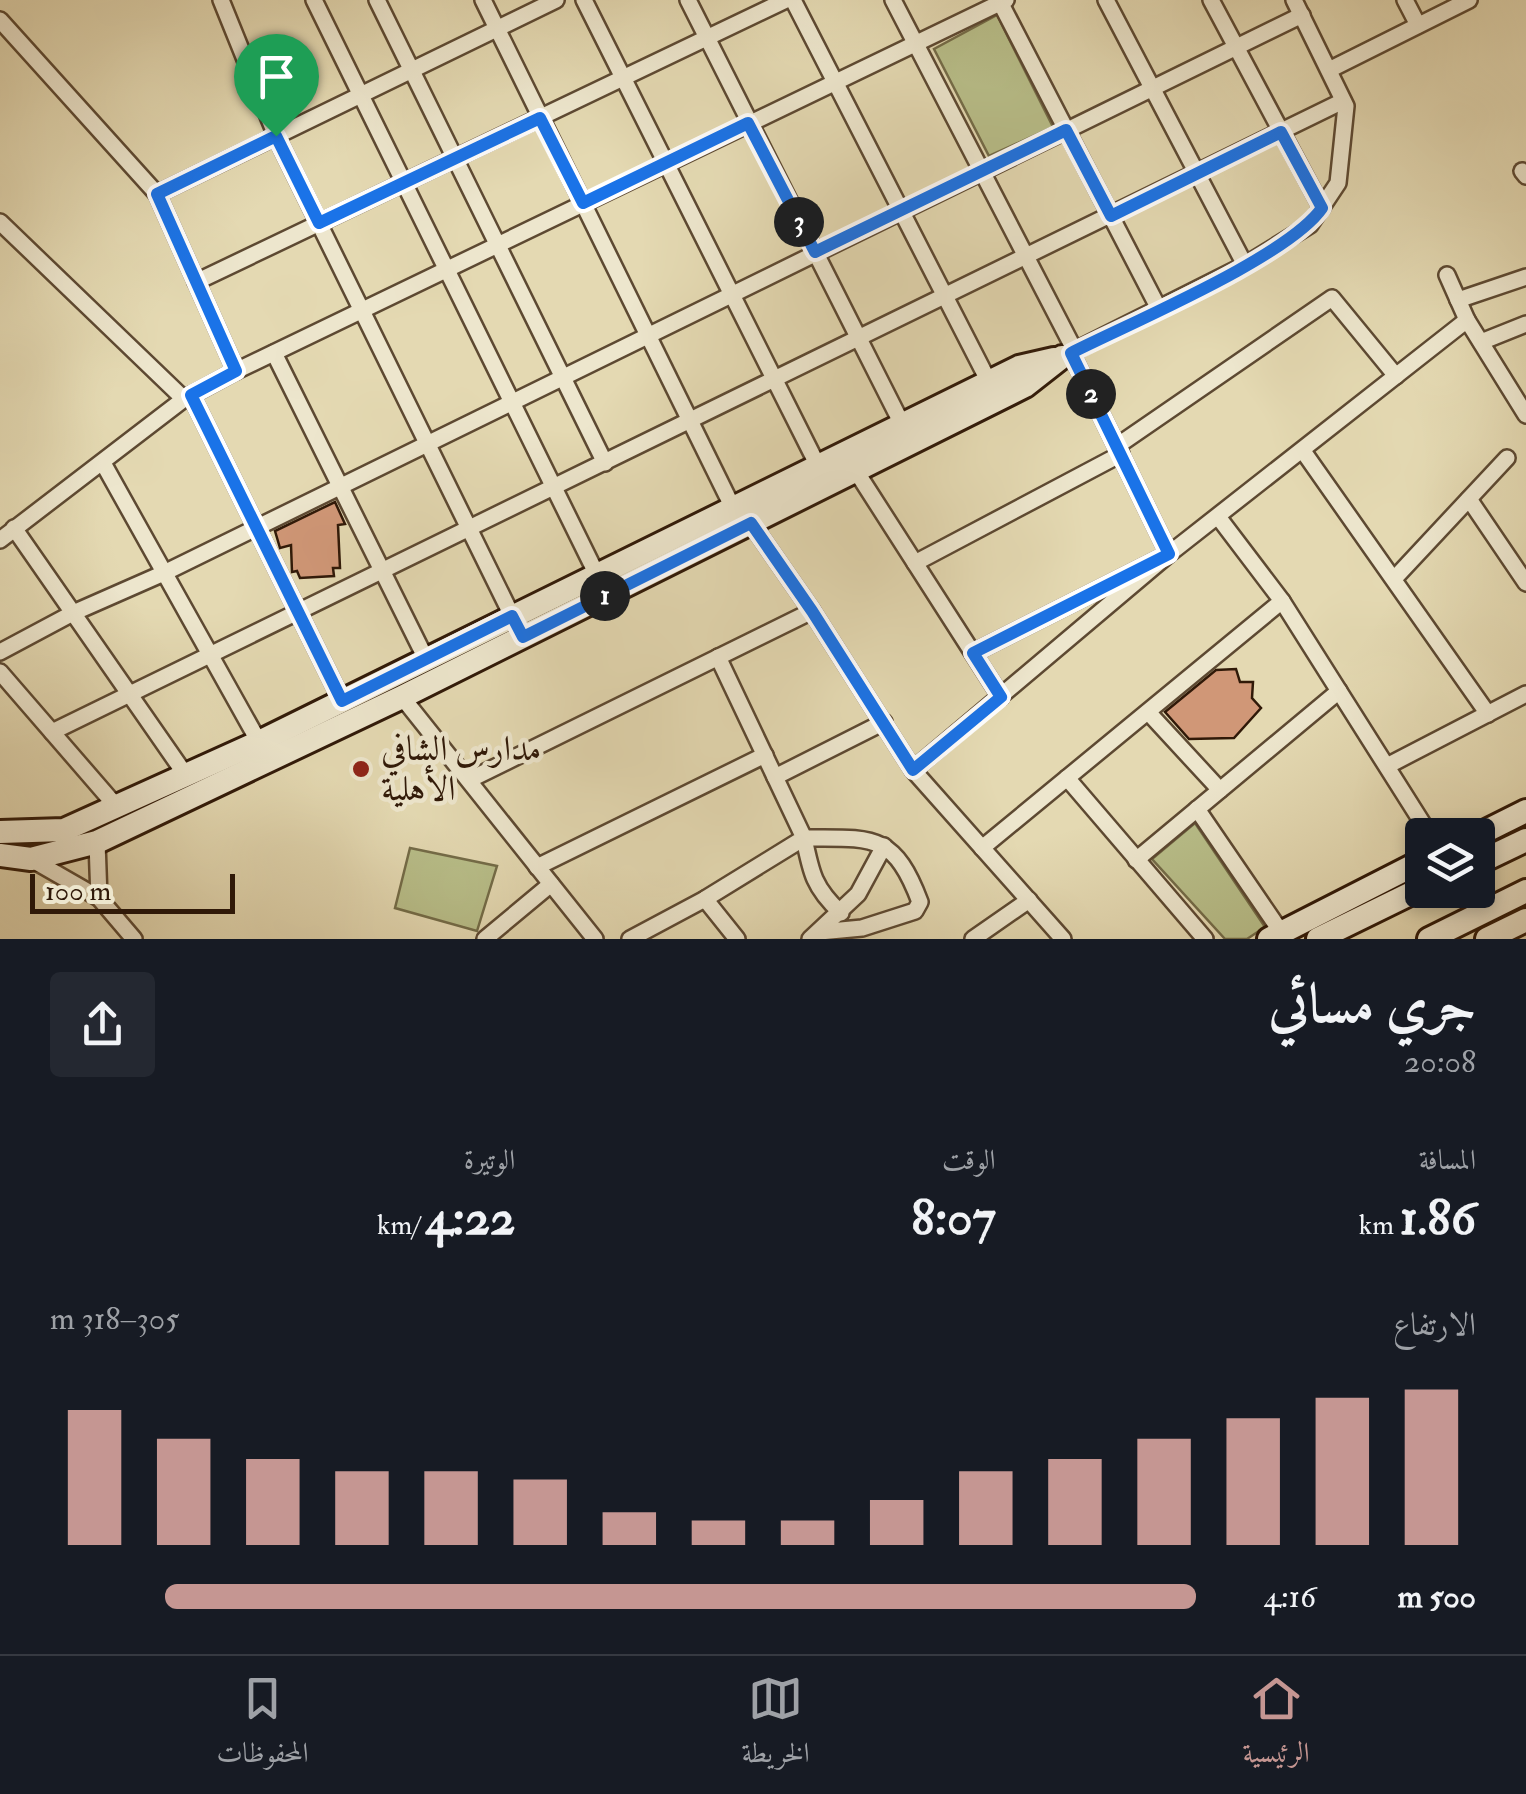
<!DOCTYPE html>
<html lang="ar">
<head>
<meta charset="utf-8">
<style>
	body { margin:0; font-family:"IM FELL Double Pica",Amiri,serif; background:#242831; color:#f1f3f6; direction:rtl; height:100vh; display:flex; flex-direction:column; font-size:38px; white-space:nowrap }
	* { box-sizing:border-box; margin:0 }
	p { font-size:32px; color:#9ea1a6 }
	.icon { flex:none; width:55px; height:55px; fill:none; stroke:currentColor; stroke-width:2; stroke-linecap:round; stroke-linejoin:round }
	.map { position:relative; height:939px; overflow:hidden; direction:ltr }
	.sheet { display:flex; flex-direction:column; background:#171b24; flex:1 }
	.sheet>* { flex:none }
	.fabs { position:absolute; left:1405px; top:818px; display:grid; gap:20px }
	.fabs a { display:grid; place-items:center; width:90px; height:90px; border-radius:10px; background:#171b24; box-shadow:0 5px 15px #0003; font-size:50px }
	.scale { position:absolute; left:30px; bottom:25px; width:205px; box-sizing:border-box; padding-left:10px; border:5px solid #301908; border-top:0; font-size:28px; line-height:35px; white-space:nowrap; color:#301908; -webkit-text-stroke:8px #ede6cd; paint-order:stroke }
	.pin { position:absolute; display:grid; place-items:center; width:85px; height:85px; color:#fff; margin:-102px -42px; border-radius:50% 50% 50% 0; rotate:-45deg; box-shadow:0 0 10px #0007 }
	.pin .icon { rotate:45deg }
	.km { position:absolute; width:50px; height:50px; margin:-25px; border-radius:50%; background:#222; color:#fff; font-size:28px; line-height:50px; text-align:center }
	.round { display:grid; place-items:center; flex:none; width:105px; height:105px; border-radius:10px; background:#242831 }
	.headline { display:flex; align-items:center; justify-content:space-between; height:170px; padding:0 50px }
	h1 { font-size:55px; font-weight:800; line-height:75px }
	.metrics { display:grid; grid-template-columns:repeat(3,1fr); gap:15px; height:170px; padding:10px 50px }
	.metrics div { display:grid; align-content:center }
	.metrics b { font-size:50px; font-weight:800 }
	.metrics small { font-size:28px; font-weight:400 }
	.metrics p { font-size:28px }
	.chart { height:280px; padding:20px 50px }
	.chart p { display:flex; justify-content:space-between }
	.chart svg { width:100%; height:180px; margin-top:10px; stroke:#c59692; stroke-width:6 }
	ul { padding:0 50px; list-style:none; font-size:32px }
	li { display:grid; grid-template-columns:160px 120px 1fr; align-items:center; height:75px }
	li i { height:25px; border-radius:12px; background:#c59692 }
	.menu { display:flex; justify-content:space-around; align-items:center; height:140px; border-top:2px solid #363941; background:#171b24; font-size:28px; color:#9ea1a6 }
	.menu a { display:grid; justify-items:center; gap:5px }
	.menu .on { color:#c59692 }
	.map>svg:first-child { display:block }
	.green { fill:#b8be89; stroke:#746c48; stroke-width:2.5 }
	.building { fill:#d09777; stroke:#301908; stroke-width:2.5 }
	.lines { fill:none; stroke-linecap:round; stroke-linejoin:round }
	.street-casing { stroke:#5d4932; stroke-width:20 }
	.secondary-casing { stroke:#301908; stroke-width:28 }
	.street { stroke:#ede6cd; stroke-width:15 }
	.secondary { stroke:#ede6cd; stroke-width:22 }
	.route-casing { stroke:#fff; stroke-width:20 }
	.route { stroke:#1a73e8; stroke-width:12 }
	.poi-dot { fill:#8f2418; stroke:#ede6cd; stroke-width:4 }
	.labels { text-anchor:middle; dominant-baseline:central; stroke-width:9; stroke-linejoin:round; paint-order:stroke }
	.poi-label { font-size:35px; fill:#301908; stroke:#ede6cd; text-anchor:start }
</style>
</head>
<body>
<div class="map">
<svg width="1526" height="939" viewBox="0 0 1526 939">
	<rect width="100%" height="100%" fill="#e4d9b2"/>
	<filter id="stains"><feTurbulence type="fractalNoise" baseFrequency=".002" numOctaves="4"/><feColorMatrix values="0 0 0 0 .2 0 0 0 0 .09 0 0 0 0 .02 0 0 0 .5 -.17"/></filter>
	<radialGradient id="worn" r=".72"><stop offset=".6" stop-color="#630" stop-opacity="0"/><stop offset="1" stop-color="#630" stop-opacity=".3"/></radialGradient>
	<g class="green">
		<polygon points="997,15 1053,127 989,156 934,49"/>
		<polygon points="1195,823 1265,927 1247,939 1225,939 1152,859"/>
		<polygon points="410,848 497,866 477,931 395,908"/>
	</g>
	<g class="building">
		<polygon points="335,502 345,524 338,525 340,568 333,568 334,576 300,578 297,571 292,572 291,545 280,548 275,531"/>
		<polygon points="1236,669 1240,682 1253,682 1252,698 1261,708 1234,738 1189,739 1165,712 1216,670"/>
	</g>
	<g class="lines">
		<defs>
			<g id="street">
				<polyline points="221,0 276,136 516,624"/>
				<polyline points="314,0 597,575"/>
				<polyline points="377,0 605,463"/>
				<polyline points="483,0 733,508"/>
				<polyline points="584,0 818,466"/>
				<polyline points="688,0 902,424"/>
				<polyline points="793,0 989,382"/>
				<polyline points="893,0 1075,351"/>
				<polyline points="999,0 1159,309"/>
				<polyline points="1106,0 1245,265"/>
				<polyline points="1211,0 1322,208"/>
				<polyline points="1405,0 1418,25"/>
				<polyline points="0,20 157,194 236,371"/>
				<polyline points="1329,70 1469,0"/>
				<polyline points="1522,171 1526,176"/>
				<polyline points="157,194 556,0"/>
				<polyline points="0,222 184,399"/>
				<polyline points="1447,275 1467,320 1526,415"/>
				<polyline points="196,282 786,0"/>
				<polyline points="1458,300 1526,277"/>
				<polyline points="1481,342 1526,324"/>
				<polyline points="274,353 426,659"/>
				<polyline points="1062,357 1245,265 1310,225 1338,183 1346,106 1294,0"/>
				<polyline points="191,395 342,701"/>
				<polyline points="1117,446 1332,298 1396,376"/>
				<polyline points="1303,451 1488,714"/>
				<polyline points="103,463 259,742"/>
				<polyline points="856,471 1001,697"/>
				<polyline points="1469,499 1526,583"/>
				<polyline points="1219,518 1282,601 1430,835"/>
				<polyline points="751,523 812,611 913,770 1063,939"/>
				<polyline points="14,528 185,774"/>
				<polyline points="0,540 184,399 236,371 1006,0"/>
				<polyline points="915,563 1121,454"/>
				<polyline points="1394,579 1507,458"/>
				<polyline points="0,652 73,613 164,573 1302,15"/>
				<polyline points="973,653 1169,554 1071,353"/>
				<polyline points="0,672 116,806"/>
				<polyline points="402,697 595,939"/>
				<polyline points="1148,712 1220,790"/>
				<polyline points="52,732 1343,101"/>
				<polyline points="1387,766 1526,694"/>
				<polyline points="913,770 1169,554 1467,320"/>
				<polyline points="775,777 884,722"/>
				<polyline points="1067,778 1205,939"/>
				<polyline points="469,780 812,611"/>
				<polyline points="1197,809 1281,932"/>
				<polyline points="97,842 99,898"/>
				<polyline points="982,848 1282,601"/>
				<polyline points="31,859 99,898 134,939"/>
				<polyline points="1136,860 1339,691"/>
				<polyline points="537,867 765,755"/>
				<polyline points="705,899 737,939"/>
				<path d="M820,932L862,928L915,911L920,902C894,833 873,838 804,838C811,873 814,888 841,913"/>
				<polyline points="485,939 551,884"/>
				<polyline points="630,939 705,899 804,838 718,657"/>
				<polyline points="810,939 858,894 884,846"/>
				<polyline points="973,939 1029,900"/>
			</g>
			<g id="secondary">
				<polyline points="0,832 64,830 259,742 1019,367 1054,359"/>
				<polyline points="1478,835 1526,811"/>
				<polyline points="0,855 31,859 97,842 402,697 1025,386 1062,357"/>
				<polyline points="1478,863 1526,840"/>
				<polyline points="1269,939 1422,861"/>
				<polyline points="1318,939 1422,888"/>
				<polyline points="1429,939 1526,891"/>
				<polyline points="1487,939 1526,920"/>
			</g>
		</defs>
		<use href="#street" class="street-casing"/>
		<use href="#secondary" class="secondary-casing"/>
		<use href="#street" class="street"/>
		<use href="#secondary" class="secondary"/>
	</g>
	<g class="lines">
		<defs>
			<path id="route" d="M540,118L583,203L748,123L815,252L1066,130L1111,216L1281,132L1322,208C1288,257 1130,323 1071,353L1169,554L973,653L1001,697L913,770L812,611L751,523L523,637L512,616L342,701L191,395L236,371L157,194L276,136L319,223Z"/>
		</defs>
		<use href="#route" class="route-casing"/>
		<use href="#route" class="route"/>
	</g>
	<circle class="poi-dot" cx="361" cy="769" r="10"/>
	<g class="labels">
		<g class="poi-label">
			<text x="381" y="749">مدارس الشافي<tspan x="381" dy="40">الأهلية</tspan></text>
		</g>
	</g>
	<rect width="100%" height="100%" filter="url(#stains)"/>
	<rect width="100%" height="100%" fill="url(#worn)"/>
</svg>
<div class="fabs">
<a><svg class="icon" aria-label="layers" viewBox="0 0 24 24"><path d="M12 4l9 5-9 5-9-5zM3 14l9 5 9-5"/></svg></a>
</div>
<div class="scale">100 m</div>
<div class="pin" style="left:276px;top:136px;background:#1e9e55"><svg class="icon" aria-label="arrive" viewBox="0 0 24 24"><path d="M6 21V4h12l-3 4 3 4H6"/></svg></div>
<b class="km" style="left:605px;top:596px">1</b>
<b class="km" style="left:1091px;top:394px">2</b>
<b class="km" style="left:799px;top:222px">3</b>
</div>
<section class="sheet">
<div class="headline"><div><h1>جري مسائي</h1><p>20:08</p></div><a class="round"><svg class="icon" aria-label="share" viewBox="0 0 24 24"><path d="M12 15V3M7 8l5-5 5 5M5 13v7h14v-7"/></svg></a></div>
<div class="metrics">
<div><p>المسافة</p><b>1.86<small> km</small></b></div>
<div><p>الوقت</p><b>8:07</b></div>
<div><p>الوتيرة</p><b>4:22<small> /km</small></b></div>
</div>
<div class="chart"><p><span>الارتفاع</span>305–318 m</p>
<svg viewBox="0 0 160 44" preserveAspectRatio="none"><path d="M5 44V11M15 44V18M25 44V23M35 44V26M45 44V26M55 44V28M65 44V36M75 44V38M85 44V38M95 44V33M105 44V26M115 44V23M125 44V18M135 44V13M145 44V8M155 44V6"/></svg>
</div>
<ul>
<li><b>500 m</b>4:16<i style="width:90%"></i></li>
</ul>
</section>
<nav class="menu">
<a class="on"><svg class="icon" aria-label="home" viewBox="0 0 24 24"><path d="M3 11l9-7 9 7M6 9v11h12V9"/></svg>الرئيسية</a>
<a><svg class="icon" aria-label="map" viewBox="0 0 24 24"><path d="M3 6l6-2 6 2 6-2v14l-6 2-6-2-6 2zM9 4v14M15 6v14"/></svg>الخريطة</a>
<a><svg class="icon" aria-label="saved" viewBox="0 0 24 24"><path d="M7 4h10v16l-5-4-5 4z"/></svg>المحفوظات</a>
</nav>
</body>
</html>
